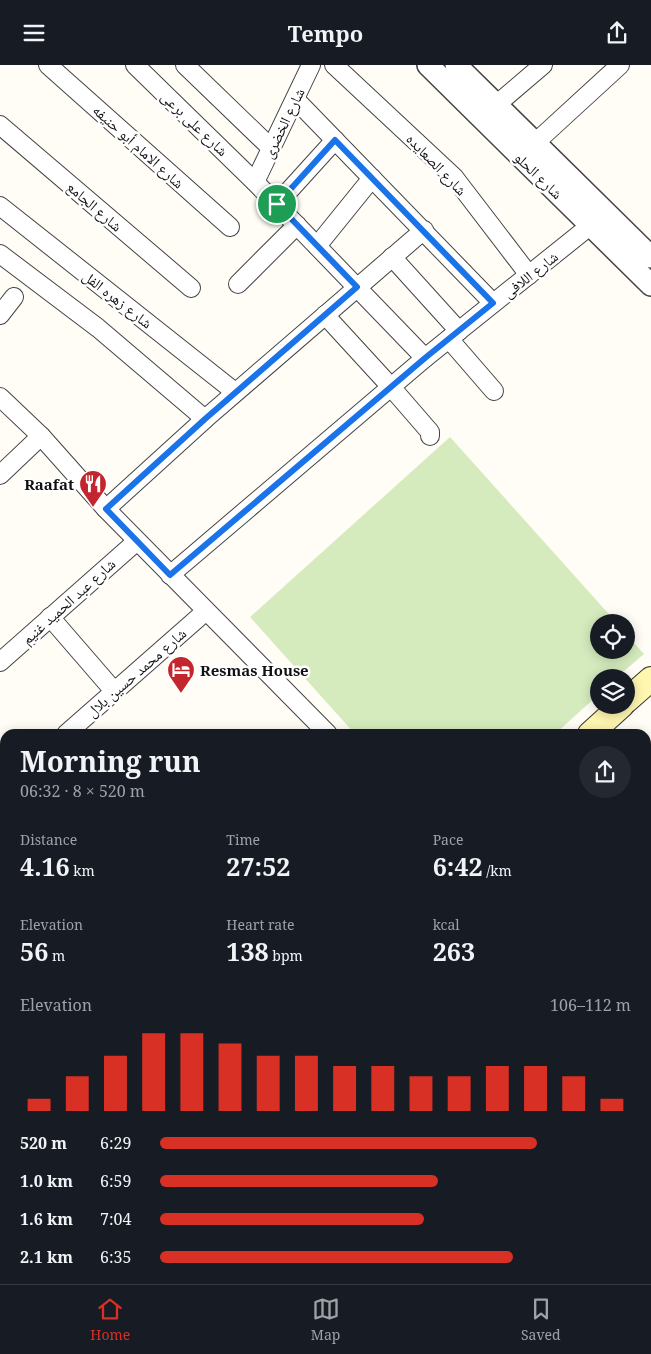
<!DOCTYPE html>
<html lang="en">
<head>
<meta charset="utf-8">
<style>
	body { margin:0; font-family:"Noto Serif","Noto Naskh Arabic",serif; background:#242831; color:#f1f3f6; height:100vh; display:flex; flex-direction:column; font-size:19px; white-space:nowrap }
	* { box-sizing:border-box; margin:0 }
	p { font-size:16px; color:#9ea1a6 }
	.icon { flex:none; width:28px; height:28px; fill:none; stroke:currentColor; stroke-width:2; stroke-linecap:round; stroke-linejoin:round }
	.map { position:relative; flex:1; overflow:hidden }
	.drawer { position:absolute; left:0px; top:664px; width:651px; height:556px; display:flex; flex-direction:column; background:#171b24; border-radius:15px 15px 0 0; box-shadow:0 2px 12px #0003 }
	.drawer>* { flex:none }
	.buttons { position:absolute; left:590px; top:549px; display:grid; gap:10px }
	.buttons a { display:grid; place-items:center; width:45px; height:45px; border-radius:50%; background:#171b24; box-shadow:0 2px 12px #0003; font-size:25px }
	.pin { position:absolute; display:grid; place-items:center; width:42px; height:42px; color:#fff; margin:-21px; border:2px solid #fff; border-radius:50%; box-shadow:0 1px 5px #0007 }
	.round { display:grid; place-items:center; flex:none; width:52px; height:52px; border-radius:26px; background:#242831 }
	.summary { display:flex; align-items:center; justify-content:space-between; height:85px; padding:0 20px }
	h1 { font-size:28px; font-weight:700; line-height:38px }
	.figures { display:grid; grid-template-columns:repeat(3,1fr); gap:8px; height:85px; padding:5px 20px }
	.figures div { display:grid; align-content:center }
	.figures b { font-size:25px; font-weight:700 }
	.figures small { font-size:14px; font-weight:400 }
	.figures p { font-size:14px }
	.chart { height:140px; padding:10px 20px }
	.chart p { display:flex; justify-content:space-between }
	.chart svg { width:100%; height:90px; margin-top:5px; stroke:#d93025; stroke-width:6 }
	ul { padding:0 20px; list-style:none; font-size:16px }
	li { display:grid; grid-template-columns:80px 60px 1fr; align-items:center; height:38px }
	li i { height:12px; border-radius:6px; background:#d93025 }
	header { display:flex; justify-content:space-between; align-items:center; height:65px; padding:0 20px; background:#171b24; font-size:22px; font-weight:700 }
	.dock { display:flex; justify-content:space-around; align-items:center; height:70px; border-top:1px solid #363941; background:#171b24; font-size:14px; color:#9ea1a6 }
	.dock a { display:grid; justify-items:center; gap:2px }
	.dock .on { color:#d93025 }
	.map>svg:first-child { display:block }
	.green { fill:#d5ebbd }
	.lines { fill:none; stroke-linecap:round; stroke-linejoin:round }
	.minor-casing { stroke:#444; stroke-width:20 }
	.tertiary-casing { stroke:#444; stroke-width:24 }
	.secondary-casing { stroke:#333; stroke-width:26 }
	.minor { stroke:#fff; stroke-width:18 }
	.tertiary { stroke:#fff; stroke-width:21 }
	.secondary { stroke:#fff6b0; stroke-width:24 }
	.route-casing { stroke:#fff; stroke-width:10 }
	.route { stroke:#1a73e8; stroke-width:6 }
	.labels { text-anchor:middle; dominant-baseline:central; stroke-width:5; stroke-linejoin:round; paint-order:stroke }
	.street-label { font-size:15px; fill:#111; stroke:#fff }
	.poi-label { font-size:15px; font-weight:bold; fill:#111; stroke:#fff; text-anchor:end }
</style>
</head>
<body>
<header><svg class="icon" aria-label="menu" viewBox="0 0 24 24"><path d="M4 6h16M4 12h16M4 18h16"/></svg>Tempo<svg class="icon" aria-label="share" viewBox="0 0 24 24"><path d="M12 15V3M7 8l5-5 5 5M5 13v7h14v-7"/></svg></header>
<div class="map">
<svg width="651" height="1219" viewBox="0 0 651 1219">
	<rect width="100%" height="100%" fill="#fffdf5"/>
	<polygon class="green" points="450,372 616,557 599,558 599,585 626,585 626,569 644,589 617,612 599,612 599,629 555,669 355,669 250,552"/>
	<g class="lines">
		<defs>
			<g id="minor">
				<polyline points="48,0 230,162"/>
				<polyline points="135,0 255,117 425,293"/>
				<polyline points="185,0 271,83"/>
				<polyline points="334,0 454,112 529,210"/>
				<polyline points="296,35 493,238"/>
				<polyline points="496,40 543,0"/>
				<polyline points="0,60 191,223"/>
				<polyline points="535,78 620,0"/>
				<polyline points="255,117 311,0"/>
				<polyline points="277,139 335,75"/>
				<polyline points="0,141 235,327"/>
				<polyline points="317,181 372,113"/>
				<polyline points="0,189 98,263 205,354"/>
				<polyline points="392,192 459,266"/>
				<polyline points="238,219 297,160"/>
				<polyline points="0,250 14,232"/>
				<polyline points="325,250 391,322 430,367 430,371"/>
				<polyline points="449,274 494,326"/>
				<polyline points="0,332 41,371 106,444 328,669"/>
				<polyline points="0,410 41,371"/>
				<polyline points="106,444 205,354 424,165"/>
				<polyline points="170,510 425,293 591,160"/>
				<polyline points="50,552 114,626"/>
				<polyline points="0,597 137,476"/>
				<polyline points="66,669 206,546"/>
				<polyline points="0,727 5,722"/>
				<polyline points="646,816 651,821"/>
				<polyline points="646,881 651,877"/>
				<polyline points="0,918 5,922"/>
				<polyline points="646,984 651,989"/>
				<polyline points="0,1062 5,1059"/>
				<polyline points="163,1215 165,1219"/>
				<polyline points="254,1215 256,1219"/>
				<polyline points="457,1215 461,1219"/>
				<polyline points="559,1215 564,1219"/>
				<polyline points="618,1215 623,1219"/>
			</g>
			<g id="tertiary">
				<polyline points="428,0 651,220"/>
				<polyline points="456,0 651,192"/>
			</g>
			<g id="secondary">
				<polyline points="626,636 651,614"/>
				<polyline points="590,669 622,640"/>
				<polyline points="646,697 651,692"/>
				<polyline points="0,1190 5,1185"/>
				<polyline points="65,1219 69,1215"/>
			</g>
		</defs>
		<use href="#minor" class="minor-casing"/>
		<use href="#tertiary" class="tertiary-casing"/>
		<use href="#secondary" class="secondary-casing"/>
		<use href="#minor" class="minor"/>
		<use href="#tertiary" class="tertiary"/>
		<use href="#secondary" class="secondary"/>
	</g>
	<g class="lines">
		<defs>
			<polygon id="route" points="335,75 493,238 425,293 170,510 106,444 205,354 357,222 277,139"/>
		</defs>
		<use href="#route" class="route-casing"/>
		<use href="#route" class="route"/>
	</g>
	<defs>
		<symbol id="restaurant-pin" viewBox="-11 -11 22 30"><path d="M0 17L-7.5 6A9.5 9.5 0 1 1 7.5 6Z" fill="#c4262e" stroke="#fff"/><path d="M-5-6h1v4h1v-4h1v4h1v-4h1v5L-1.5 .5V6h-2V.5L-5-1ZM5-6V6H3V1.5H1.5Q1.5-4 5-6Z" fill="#fff"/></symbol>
		<symbol id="hotel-pin" viewBox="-11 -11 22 30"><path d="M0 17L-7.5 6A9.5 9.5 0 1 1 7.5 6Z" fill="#c4262e" stroke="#fff"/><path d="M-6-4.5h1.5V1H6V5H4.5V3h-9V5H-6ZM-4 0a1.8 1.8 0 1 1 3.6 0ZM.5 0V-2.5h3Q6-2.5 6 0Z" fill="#fff"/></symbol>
	</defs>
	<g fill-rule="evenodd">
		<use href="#restaurant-pin" x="77" y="403" width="32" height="43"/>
		<use href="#hotel-pin" x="165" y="589" width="32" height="43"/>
	</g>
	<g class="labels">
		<g class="street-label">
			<text transform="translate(195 58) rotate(44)">شارع على برعى</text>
			<text transform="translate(283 58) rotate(-64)">شارع الخضرى</text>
			<text transform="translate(139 81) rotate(42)">شارع الامام أبو حنيفه</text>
			<text transform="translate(437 99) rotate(46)">شارع الصعايده</text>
			<text transform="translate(539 110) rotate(44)">شارع الحلو</text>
			<text transform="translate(95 141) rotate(41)">شارع الجامع</text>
			<text transform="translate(530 209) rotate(-38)">شارع اللافى</text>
			<text transform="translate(118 234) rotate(38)">شارع زهره الفل</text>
			<text transform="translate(68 536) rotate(-42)">شارع عبد الحميد غنيم</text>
			<text transform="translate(136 607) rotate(-41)">شارع محمد حسين بلال</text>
		</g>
		<g class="poi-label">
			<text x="74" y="419">Raafat</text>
			<text x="200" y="605" text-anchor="start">Resmas House</text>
		</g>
	</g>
</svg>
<div class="buttons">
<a><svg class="icon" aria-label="locate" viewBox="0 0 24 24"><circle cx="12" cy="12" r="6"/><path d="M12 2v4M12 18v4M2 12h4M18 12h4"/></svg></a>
<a><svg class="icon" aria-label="layers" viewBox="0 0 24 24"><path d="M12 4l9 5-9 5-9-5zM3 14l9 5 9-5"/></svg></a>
</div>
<div class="pin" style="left:277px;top:139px;background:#1e9e55"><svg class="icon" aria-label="arrive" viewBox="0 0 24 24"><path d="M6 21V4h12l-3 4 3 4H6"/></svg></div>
<section class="drawer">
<div class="summary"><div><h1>Morning run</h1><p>06:32 · 8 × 520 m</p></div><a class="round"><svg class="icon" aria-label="share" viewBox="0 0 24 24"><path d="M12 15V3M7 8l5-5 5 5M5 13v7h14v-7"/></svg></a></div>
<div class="figures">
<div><p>Distance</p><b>4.16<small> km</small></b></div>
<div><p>Time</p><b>27:52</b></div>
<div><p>Pace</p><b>6:42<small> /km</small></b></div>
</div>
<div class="figures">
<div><p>Elevation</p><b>56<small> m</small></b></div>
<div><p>Heart rate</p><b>138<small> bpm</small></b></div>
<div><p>kcal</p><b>263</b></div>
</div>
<div class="chart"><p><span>Elevation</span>106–112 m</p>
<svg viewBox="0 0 160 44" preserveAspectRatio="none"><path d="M5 44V38M15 44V27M25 44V17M35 44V6M45 44V6M55 44V11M65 44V17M75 44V17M85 44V22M95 44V22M105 44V27M115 44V27M125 44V22M135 44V22M145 44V27M155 44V38"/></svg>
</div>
<ul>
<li><b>520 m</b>6:29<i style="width:80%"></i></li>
<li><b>1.0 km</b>6:59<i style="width:59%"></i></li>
<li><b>1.6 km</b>7:04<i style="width:56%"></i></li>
<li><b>2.1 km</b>6:35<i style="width:75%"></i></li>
</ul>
</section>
</div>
<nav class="dock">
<a class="on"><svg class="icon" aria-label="home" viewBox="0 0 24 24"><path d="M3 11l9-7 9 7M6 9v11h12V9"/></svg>Home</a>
<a><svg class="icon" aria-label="map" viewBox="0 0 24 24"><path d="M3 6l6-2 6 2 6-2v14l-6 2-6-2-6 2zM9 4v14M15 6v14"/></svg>Map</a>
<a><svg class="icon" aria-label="saved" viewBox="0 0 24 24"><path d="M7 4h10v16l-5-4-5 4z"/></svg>Saved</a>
</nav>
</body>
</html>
